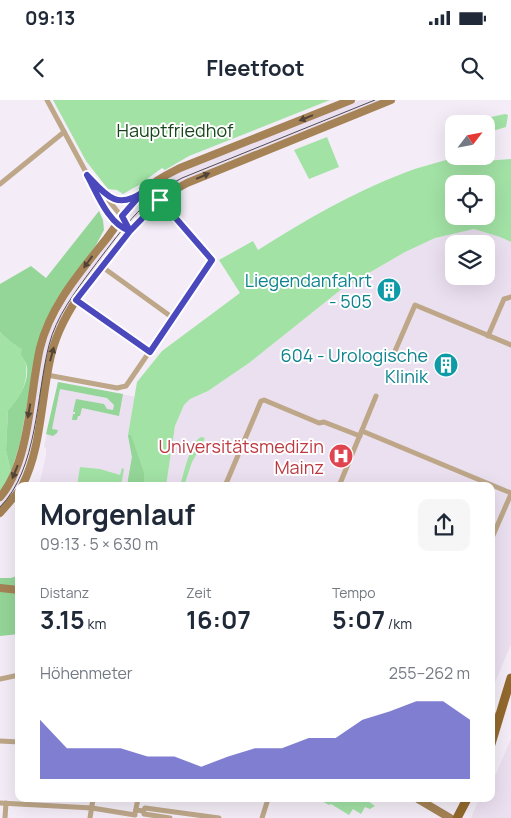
<!DOCTYPE html>
<html lang="de">
<head>
<meta charset="utf-8">
<style>
	body { margin:0; font-family:Manrope,sans-serif; background:#f6f6f7; color:#1f2937; height:100vh; display:flex; flex-direction:column; font-size:19px; white-space:nowrap }
	* { box-sizing:border-box; margin:0 }
	p { font-size:16px; color:#747a83 }
	.icon { flex:none; width:28px; height:28px; fill:none; stroke:currentColor; stroke-width:2; stroke-linecap:round; stroke-linejoin:round }
	.map { position:relative; flex:1; overflow:hidden }
	.details { position:absolute; left:15px; top:382px; width:480px; height:320px; display:flex; flex-direction:column; background:#fff; border-radius:10px; box-shadow:0 5px 20px #0002 }
	.details>* { flex:none }
	.needle { width:32px; rotate:58deg }
	.tools { position:absolute; left:445px; top:15px; display:grid; gap:10px }
	.tools a { display:grid; place-items:center; width:50px; height:50px; border-radius:10px; background:#fff; box-shadow:0 5px 20px #0002; font-size:25px }
	.pin { position:absolute; display:grid; place-items:center; width:42px; height:42px; color:#fff; margin:-21px; border-radius:10px; box-shadow:0 2px 8px #0006 }
	.round { display:grid; place-items:center; flex:none; width:52px; height:52px; border-radius:10px; background:#f6f6f7 }
	.headline { display:flex; align-items:center; justify-content:space-between; height:85px; padding:0 25px }
	h1 { font-size:28px; font-weight:700; line-height:38px }
	.figures { display:grid; grid-template-columns:repeat(3,1fr); gap:8px; height:85px; padding:5px 25px }
	.figures div { display:grid; align-content:center }
	.figures b { font-size:25px; font-weight:700 }
	.figures small { font-size:14px; font-weight:400 }
	.figures p { font-size:14px }
	.chart { height:140px; padding:10px 25px }
	.chart p { display:flex; justify-content:space-between }
	.chart svg { width:100%; height:90px; margin-top:5px; fill:#4b48be; opacity:.7 }
	.status { display:flex; justify-content:space-between; align-items:center; height:35px; padding:0 25px; background:#fff; direction:ltr }
	.status svg { height:14px; fill:currentColor }
	header { display:flex; justify-content:space-between; align-items:center; height:65px; padding:0 25px; background:#fff; font-size:22px; font-weight:700 }
	.map>svg:first-child { display:block }
	.built { fill:#ebe0f0; fill-rule:evenodd }
	.green { fill:#a2e2a5; fill-rule:evenodd }
	.forest { fill:#94d697 }
	.lines { fill:none; stroke-linecap:round; stroke-linejoin:round }
	.street { stroke:#bea789; stroke-width:5 }
	.secondary { stroke:#a58356; stroke-width:8 }
	.primary { stroke:#92692d; stroke-width:9 }
	.tram { stroke:#504c51; stroke-width:1 }
	.oneway { fill:#524437 }
	.route-casing { stroke:#fff; stroke-width:10 }
	.route { stroke:#4b48be; stroke-width:6 }
	.labels { text-anchor:middle; dominant-baseline:central; stroke-width:4; stroke-linejoin:round; paint-order:stroke }
	.park-label { font-size:18px; fill:#18451d; stroke:#fff }
	.culture-label { font-size:18px; fill:#0d838f; stroke:#fff; text-anchor:end }
	.health-label { font-size:18px; fill:#be3a42; stroke:#fff; text-anchor:end }
</style>
</head>
<body>
<div class="status"><b>09:13</b><svg viewBox="0 0 49 12"><path d="M0 12V9h3v3zM5 12V6h3v6zM10 12V3h3v9zM15 12V0h3v12zM26 1h20v11H26zM47 4h2v5h-2z"/></svg></div>
<header><svg class="icon" aria-label="back" viewBox="0 0 24 24"><path d="M15 5l-7 7 7 7"/></svg>Fleetfoot<svg class="icon" aria-label="search" viewBox="0 0 24 24"><circle cx="10" cy="10" r="6"/><path d="M15 15l6 6"/></svg></header>
<div class="map">
<svg width="511" height="718" viewBox="0 0 511 718">
	<rect width="100%" height="100%" fill="#f4edf7"/>
	<g class="built">
		<polygon points="360,0 382,0 186,79 175,85 140,116 132,118 130,116 129,112 147,93 178,73"/>
		<path d="M474,129L500,137L511,142V544L491,592V386H166L175,326L184,305L190,299L208,291L249,263L343,188L405,152L435,138ZM454,144H486V176H454Z"/>
		<polygon points="113,136 116,138 115,141 74,198 48,257 26,367 15,391 0,409 0,401 7,392 48,234 69,194 111,137"/>
		<polygon points="58,282 136,297 128,335 132,357 127,386 39,386 46,355 46,348 44,347"/>
		<polygon points="511,639 511,718 471,718 479,699 491,699 491,680 496,674"/>
	</g>
	<g class="green">
		<polygon points="53,0 330,0 189,56 165,70 162,68 139,85 123,94 117,90 108,89 86,61"/>
		<polygon points="505,14 508,15 506,27 486,33 486,24 483,24 482,19"/>
		<polygon points="327,37 339,67 309,79 294,50"/>
		<path d="M459,56L473,62L511,59V142L500,137L474,129L435,138L405,152L343,188L249,263L208,291L190,299L184,305L175,326L166,386H127L132,357L128,335L137,282L162,251L240,193L219,160L253,141L258,150C305,120 352,93 404,73C421,66 441,62 459,56ZM454,84H486V116H454Z"/>
		<path d="M0,232C3,236 18,248 22,249C31,273 26,292 8,310L6,350L11,373L7,382L0,392Z"/>
		<path d="M201,337L205,338L192,362L184,386H180C184,374 190,342 201,337Z"/>
		<polygon points="80,367 100,369 120,375 122,368 124,369 121,386 77,386"/>
		<polygon points="318,699 365,699 375,706 370,709 365,707 361,714 353,709 349,715 331,704 329,705"/>
	</g>
	<g class="forest">
		<path d="M99,111L103,120L104,130L96,145L62,193L44,224L38,244L20,343L11,373L6,350L8,310C21,297 36,271 21,255L22,249C18,248 3,236 0,232V184L31,166L46,178Z"/>
		<polygon points="58,282 123,294 119,316 82,308 80,316 78,316 77,320 72,320 73,314 75,314 75,312 73,312 76,299 104,304 107,309 113,310 114,305 107,298 60,289 52,329 58,330 57,333 53,336 46,334"/>
		<polygon points="128,335 131,335 144,373 144,386 127,386 132,357"/>
		<polygon points="19,475 19,534 0,536 0,478 11,478"/>
	</g>
	<g class="lines">
		<g class="street">
			<polyline points="47,0 108,113 117,123 130,131"/>
			<polyline points="93,81 122,117 130,131"/>
			<polyline points="0,84 64,32"/>
			<polyline points="108,97 123,100 136,96"/>
			<polyline points="101,166 173,218"/>
			<polyline points="76,200 150,252"/>
			<polyline points="488,236 504,199 511,197"/>
			<polyline points="392,258 415,205 511,245"/>
			<polyline points="47,275 117,288 126,286 212,160 161,100"/>
			<polyline points="362,331 511,393"/>
			<polyline points="225,386 261,301 264,300 319,323 324,322 360,336"/>
			<polyline points="339,386 376,296"/>
			<polyline points="491,440 511,394"/>
			<polyline points="0,579 19,575"/>
			<polyline points="491,618 500,613"/>
			<polyline points="0,641 19,642"/>
			<polyline points="0,703 92,708 135,715"/>
			<polyline points="136,710 143,711 144,714 170,718"/>
			<polyline points="143,711 145,708 219,718"/>
			<polyline points="135,713 138,699"/>
			<polyline points="5,718 6,703"/>
			<polyline points="90,718 93,699"/>
			<polyline points="262,718 268,699"/>
		</g>
		<g class="secondary">
			<path d="M22,386C41,350 41,300 50,260C59,215 91,178 120,144C133,128 148,110 164,97C171,92 179,87 187,83L391,0"/>
			<path d="M0,397C30,363 30,291 40,248C50,206 81,171 107,138C119,122 130,104 145,90C155,80 168,74 180,68L351,0"/>
			<polyline points="0,413 19,391"/>
			<polyline points="0,488 19,490"/>
			<polyline points="418,699 450,718"/>
		</g>
		<g class="primary">
			<polyline points="491,644 511,578"/>
			<polyline points="457,718 467,699"/>
		</g>
		<path class="tram" d="M0,407C38,369 36,296 49,245C56,217 75,192 92,169C118,135 143,98 182,78L375,0"/>
	</g>
	<defs><path id="oneway-solid" d="M-6-.8H1V-3.2L6.5 0L1 3.2V.8H-6Z" transform="scale(1.25)"/></defs>
	<g class="oneway">
		<use href="#oneway-solid" transform="translate(306 18) rotate(158)"/>
		<use href="#oneway-solid" transform="translate(203 76) rotate(-23)"/>
		<use href="#oneway-solid" transform="translate(88 162) rotate(126)"/>
		<use href="#oneway-solid" transform="translate(52 254) rotate(-75)"/>
		<use href="#oneway-solid" transform="translate(29 311) rotate(100)"/>
		<use href="#oneway-solid" transform="translate(15 372) rotate(112)"/>
	</g>
	<g class="lines">
		<defs>
			<path id="route" d="M160,100L130,131L122,116L143,92C116,111 105,94 87,75C97,93 108,124 130,131L76,200L150,252L212,160L160,100"/>
		</defs>
		<use href="#route" class="route-casing"/>
		<use href="#route" class="route"/>
	</g>
	<defs>
		<symbol id="building-disc" viewBox="-11 -11 22 22"><circle r="9.5" fill="#0f9aa8" stroke="#fff"/><path d="M-4-6H4V6H1V3H-1V6H-4ZM-2.5-4.3h1.7v1.8h-1.7ZM.8-4.3h1.7v1.8H.8ZM-2.5-1h1.7V.8h-1.7ZM.8-1h1.7V.8H.8Z" fill="#fff"/></symbol>
		<symbol id="hospital-disc" viewBox="-11 -11 22 22"><circle r="9.5" fill="#e0444e" stroke="#fff"/><path d="M-5-5h3v3.5h4V-5h3V5h-3V1.5h-4V5h-3Z" fill="#fff"/></symbol>
	</defs>
	<g fill-rule="evenodd">
		<use href="#building-disc" x="375" y="176" width="28" height="28"/>
		<use href="#building-disc" x="432" y="251" width="28" height="28"/>
		<use href="#hospital-disc" x="327" y="342" width="28" height="28"/>
	</g>
	<g class="labels">
		<g class="park-label">
			<text x="175" y="30">Hauptfriedhof</text>
		</g>
		<g class="culture-label">
			<text x="372" y="180">Liegendanfahrt<tspan x="372" dy="21">- 505</tspan></text>
			<text x="428" y="255">604 - Urologische<tspan x="428" dy="21">Klinik</tspan></text>
		</g>
		<g class="health-label">
			<text x="324" y="346">Universitätsmedizin<tspan x="324" dy="21">Mainz</tspan></text>
		</g>
	</g>
</svg>
<div class="tools">
<a><svg class="needle" viewBox="-14 -14 28 28"><path d="M0-13l5 13h-10z" fill="#e53935"/><path d="M0 13l5-13h-10z" fill="#747a83"/></svg></a>
<a><svg class="icon" aria-label="locate" viewBox="0 0 24 24"><circle cx="12" cy="12" r="6"/><path d="M12 2v4M12 18v4M2 12h4M18 12h4"/></svg></a>
<a><svg class="icon" aria-label="layers" viewBox="0 0 24 24"><path d="M12 4l9 5-9 5-9-5zM3 14l9 5 9-5"/></svg></a>
</div>
<div class="pin" style="left:160px;top:100px;background:#1e9e55"><svg class="icon" aria-label="arrive" viewBox="0 0 24 24"><path d="M6 21V4h12l-3 4 3 4H6"/></svg></div>
<section class="details">
<div class="headline"><div><h1>Morgenlauf</h1><p>09:13 · 5 × 630 m</p></div><a class="round"><svg class="icon" aria-label="share" viewBox="0 0 24 24"><path d="M12 15V3M7 8l5-5 5 5M5 13v7h14v-7"/></svg></a></div>
<div class="figures">
<div><p>Distanz</p><b>3.15<small> km</small></b></div>
<div><p>Zeit</p><b>16:07</b></div>
<div><p>Tempo</p><b>5:07<small> /km</small></b></div>
</div>
<div class="chart"><p><span>Höhenmeter</span>255–262 m</p>
<svg viewBox="0 0 160 44" preserveAspectRatio="none"><path d="M0 44V15L10 29L20 29L30 29L40 33L50 33L60 38L70 33L80 29L90 29L100 24L110 24L120 15L130 11L140 6L150 6L160 15V44z"/></svg>
</div>
</section>
</div>
</body>
</html>
